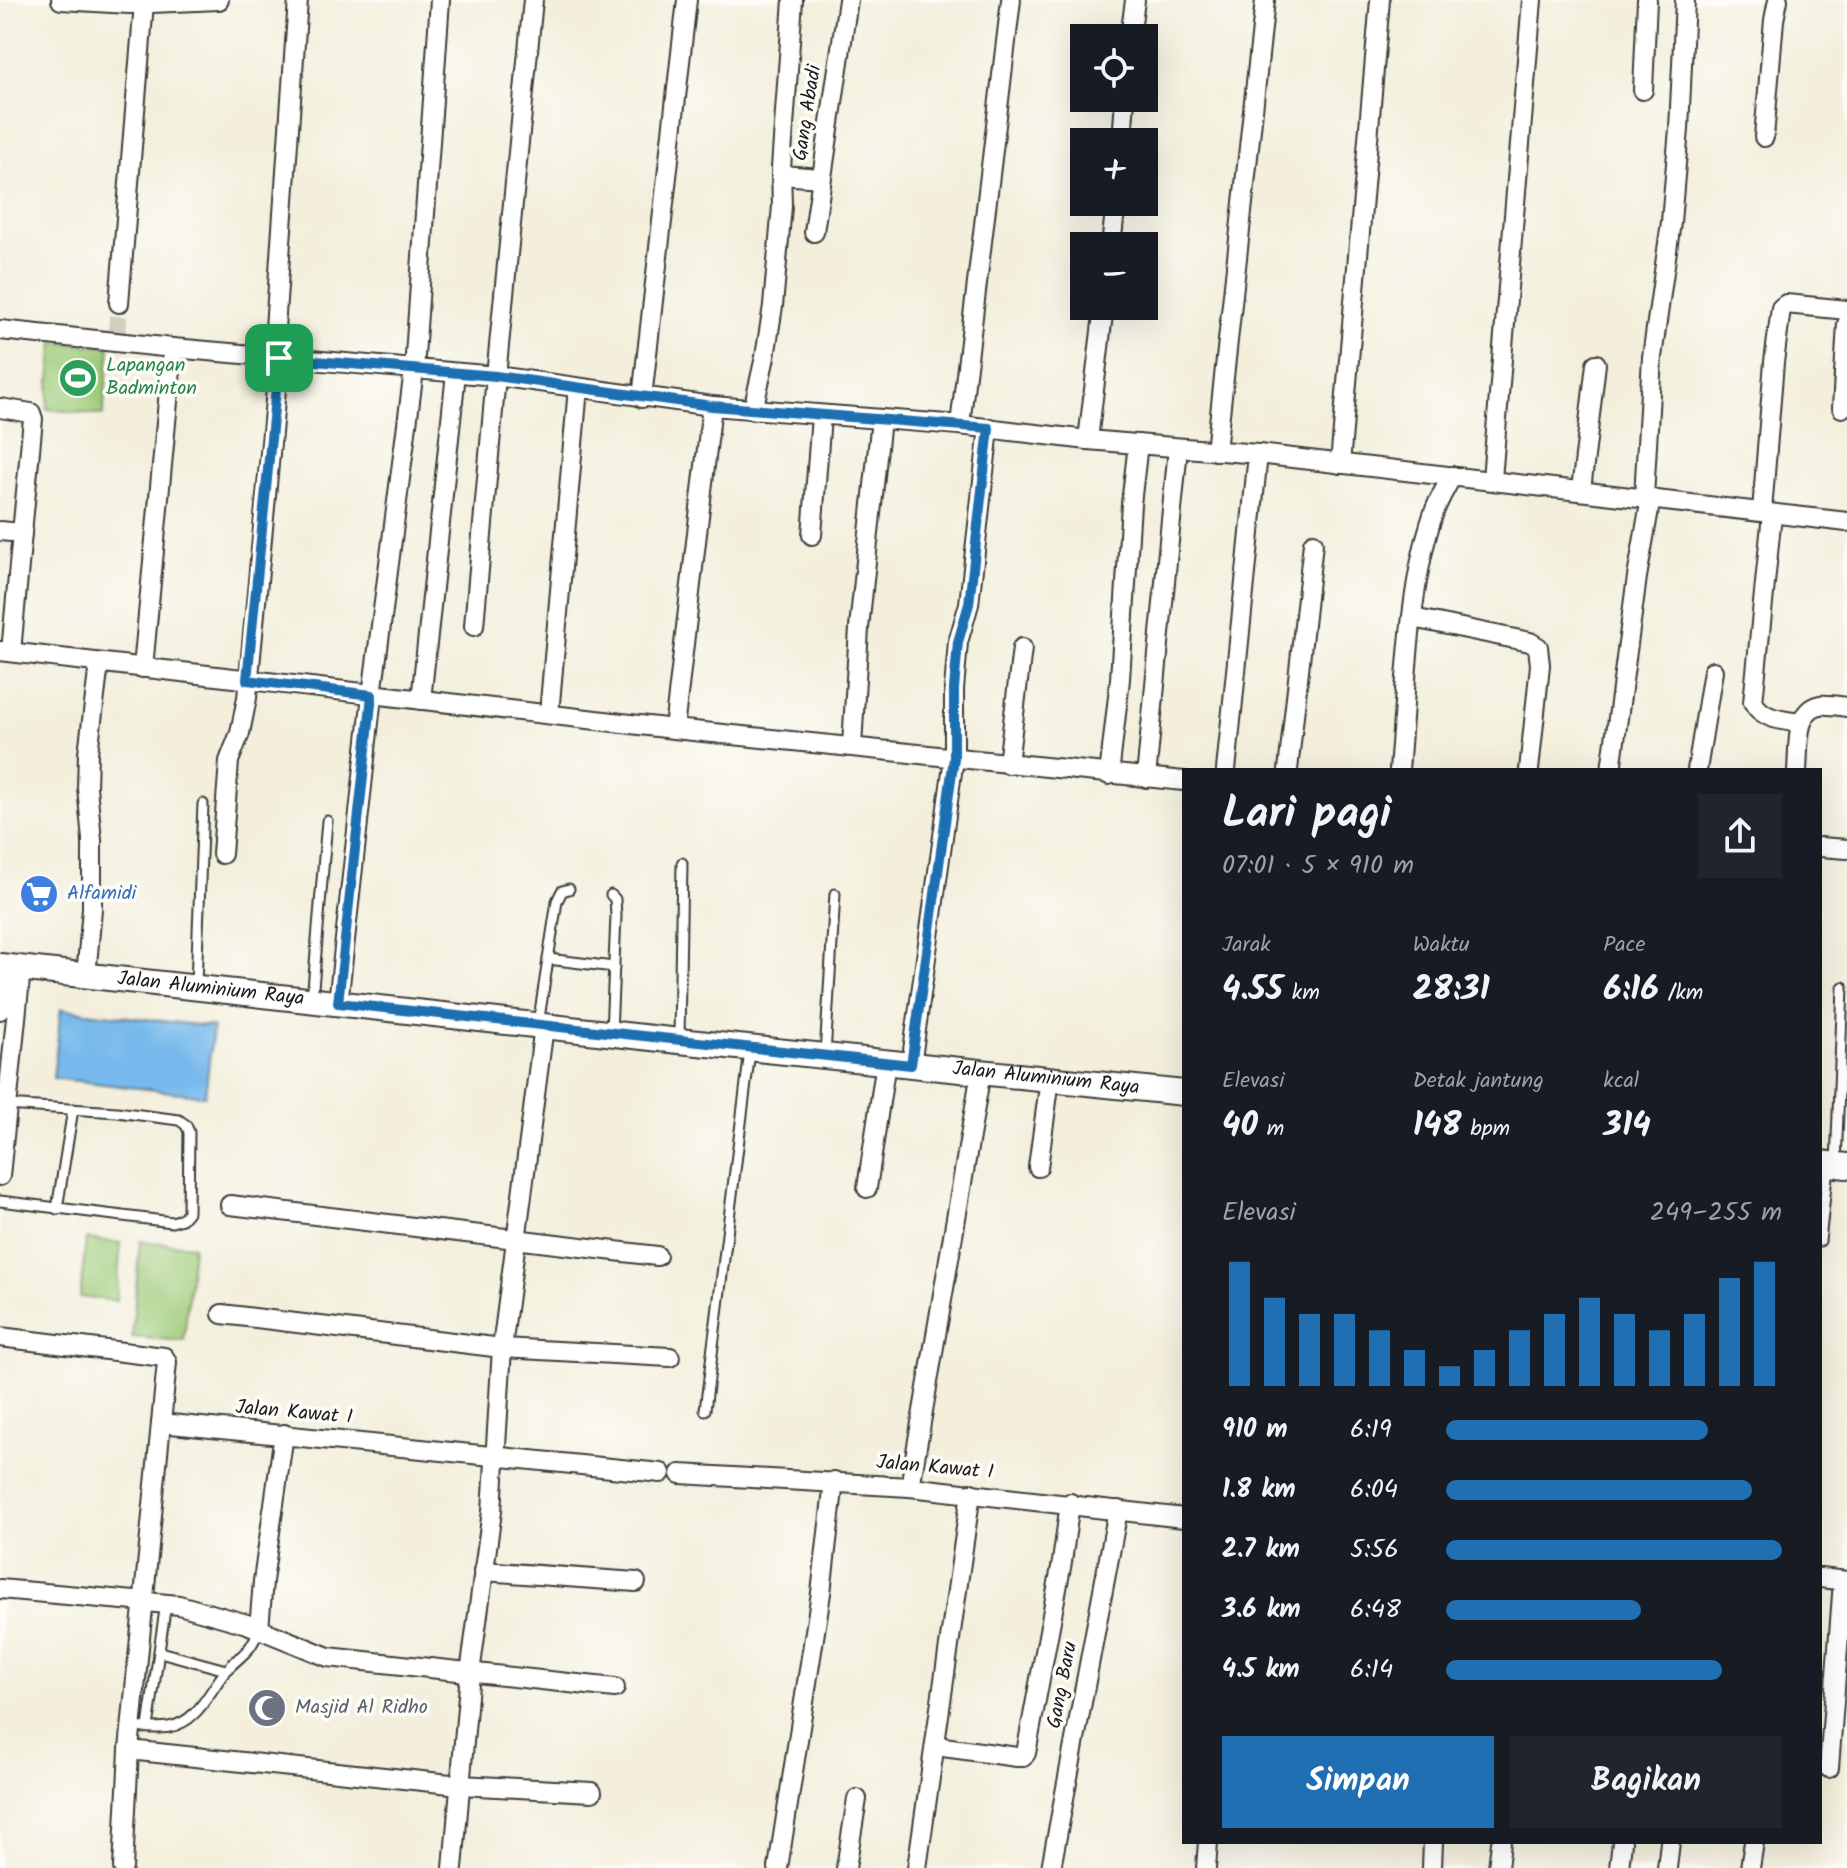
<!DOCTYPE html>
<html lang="id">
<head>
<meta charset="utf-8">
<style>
	body { margin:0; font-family:Kalam,sans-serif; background:#20242c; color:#f1f3f6; height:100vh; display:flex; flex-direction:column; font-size:30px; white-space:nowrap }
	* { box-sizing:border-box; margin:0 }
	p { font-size:26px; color:#9ea1a6 }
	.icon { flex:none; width:44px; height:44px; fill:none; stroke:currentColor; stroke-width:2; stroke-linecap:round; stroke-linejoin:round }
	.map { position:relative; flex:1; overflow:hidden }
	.side { position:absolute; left:1182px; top:768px; width:640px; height:1076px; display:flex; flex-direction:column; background:#171b24; border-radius:0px; box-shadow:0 8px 32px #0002 }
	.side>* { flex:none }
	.buttons { position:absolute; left:1070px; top:24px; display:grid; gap:16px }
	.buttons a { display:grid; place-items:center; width:88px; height:88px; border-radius:0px; background:#171b24; box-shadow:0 8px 32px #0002; font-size:40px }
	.pin { position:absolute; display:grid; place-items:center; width:68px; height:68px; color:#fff; margin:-34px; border-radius:16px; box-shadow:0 4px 12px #0006 }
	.round { display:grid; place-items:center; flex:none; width:84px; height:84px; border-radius:0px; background:#20242c }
	.headline { display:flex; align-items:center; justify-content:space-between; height:136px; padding:0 40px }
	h1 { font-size:44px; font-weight:800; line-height:60px }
	.figures { display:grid; grid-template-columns:repeat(3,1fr); gap:12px; height:136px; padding:8px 40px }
	.figures div { display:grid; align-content:center }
	.figures b { font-size:34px; font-weight:800 }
	.figures small { font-size:22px; font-weight:400 }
	.figures p { font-size:22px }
	.chart { height:224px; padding:16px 40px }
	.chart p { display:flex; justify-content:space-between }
	.chart svg { width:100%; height:144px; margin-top:8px; stroke:#1f6fb2; stroke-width:6 }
	.primary-button { display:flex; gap:16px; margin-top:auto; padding:16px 40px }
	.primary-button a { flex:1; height:92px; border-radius:0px; background:#1f6fb2; color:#fff; font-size:32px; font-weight:800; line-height:92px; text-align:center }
	.primary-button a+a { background:#20242c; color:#f1f3f6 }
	ul { padding:0 40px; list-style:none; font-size:26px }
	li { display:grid; grid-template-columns:128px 96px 1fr; align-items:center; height:60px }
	li i { height:20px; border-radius:10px; background:#1f6fb2 }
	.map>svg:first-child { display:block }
	.green { fill:#9ecb79; stroke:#5d744a; stroke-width:2 }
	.water { fill:#77b9ec; stroke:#4a6a84; stroke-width:2 }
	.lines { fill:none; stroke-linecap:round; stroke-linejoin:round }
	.street-tunnel { stroke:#d3cfbf; stroke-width:18; stroke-dasharray:18 9; stroke-linecap:butt }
	.lane-casing { stroke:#3c3c39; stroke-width:13 }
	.street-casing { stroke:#3c3c39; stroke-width:22 }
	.secondary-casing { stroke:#3c3c39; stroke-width:28 }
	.lane { stroke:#fff; stroke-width:9 }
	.street { stroke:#fff; stroke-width:18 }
	.secondary { stroke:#fff; stroke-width:24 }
	.route-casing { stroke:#fff; stroke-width:16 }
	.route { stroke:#1f6fb2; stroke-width:10 }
	.labels { text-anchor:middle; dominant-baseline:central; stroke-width:7; stroke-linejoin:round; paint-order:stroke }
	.street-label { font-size:20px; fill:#1c1c1c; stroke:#fdfcf7 }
	.leisure-label { font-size:20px; fill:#27864d; stroke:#fdfcf7; text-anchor:start }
	.shop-label { font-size:20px; fill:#366cbe; stroke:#fdfcf7; text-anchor:start }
	.worship-label { font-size:20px; fill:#5b616d; stroke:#fdfcf7; text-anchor:start }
</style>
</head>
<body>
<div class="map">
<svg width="1847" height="1868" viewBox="0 0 1847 1868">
	<rect width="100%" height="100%" fill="#fdfcf7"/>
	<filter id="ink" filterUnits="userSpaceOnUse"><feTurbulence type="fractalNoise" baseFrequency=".0125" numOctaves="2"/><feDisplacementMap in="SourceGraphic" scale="16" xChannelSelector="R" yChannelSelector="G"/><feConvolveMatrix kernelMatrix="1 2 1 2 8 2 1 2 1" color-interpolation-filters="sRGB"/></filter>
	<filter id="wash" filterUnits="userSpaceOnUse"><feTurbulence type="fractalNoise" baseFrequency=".006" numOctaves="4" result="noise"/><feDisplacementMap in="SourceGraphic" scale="32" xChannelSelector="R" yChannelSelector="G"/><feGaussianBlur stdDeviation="1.8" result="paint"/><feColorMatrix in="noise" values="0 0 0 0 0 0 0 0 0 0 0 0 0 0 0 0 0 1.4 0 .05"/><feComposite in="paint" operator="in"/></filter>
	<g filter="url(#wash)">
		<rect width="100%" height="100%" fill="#f3efdc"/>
		<g class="green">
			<polygon points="54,342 110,347 103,415 47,409"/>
			<polygon points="86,1239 121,1243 116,1301 80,1297"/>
			<polygon points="140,1241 193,1246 184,1341 132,1337"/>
		</g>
		<polygon class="water" points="61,1009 213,1027 205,1096 53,1078"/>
	</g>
	<g filter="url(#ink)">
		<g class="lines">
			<polyline class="street-tunnel" points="117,334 119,303"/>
			<defs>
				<g id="lane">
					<polyline points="548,959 614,967"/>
					<polyline points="196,984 203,804"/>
					<polyline points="312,1000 327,821"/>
					<polyline points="538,1025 557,901 562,891 569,889"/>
					<polyline points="611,1033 616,916 615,899 611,895"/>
					<polyline points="679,1038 682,863"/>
					<polyline points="825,1055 835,894"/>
					<polyline points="1836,1164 1843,987"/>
					<polyline points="0,1201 172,1222 182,1219 188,1212 189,1132 186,1125 179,1120 117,1112 5,1105"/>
					<polyline points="57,1209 73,1109"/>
					<polyline points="1820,1241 1828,1167"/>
					<polyline points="705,1410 750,1051"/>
					<polyline points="160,1652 226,1670"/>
					<polyline points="148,1727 166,1603"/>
					<path d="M132,1728C144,1727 157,1729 169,1727C198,1722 208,1693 225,1672C241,1653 249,1656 259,1629"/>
				</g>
				<g id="street">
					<polyline points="61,0 129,4 219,0"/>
					<polyline points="1130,38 1135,0"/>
					<polyline points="1643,90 1647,0"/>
					<polyline points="1764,137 1774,20 1778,0"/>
					<polyline points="1122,142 1125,98"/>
					<polyline points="781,175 821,178"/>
					<polyline points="814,232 848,0"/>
					<polyline points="1111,246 1116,202"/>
					<polyline points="119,303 144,3"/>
					<polyline points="0,330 173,348 496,376 712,406 960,425 1088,440 1258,454 1847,522"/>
					<polyline points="273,357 298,0"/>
					<polyline points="642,398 687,0"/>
					<polyline points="0,408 31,413 33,419 22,533 0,531"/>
					<polyline points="1842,408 1847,324"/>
					<polyline points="753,410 765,357 773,306 782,206 781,168 793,0"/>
					<polyline points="960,425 1011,0"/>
					<polyline points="1088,440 1104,306"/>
					<polyline points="1216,451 1265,0"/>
					<polyline points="1340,464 1380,0"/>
					<polyline points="1492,479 1532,0"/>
					<polyline points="1581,490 1596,364"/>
					<polyline points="1644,497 1652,357 1671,222 1679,129 1685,0"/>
					<polyline points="1762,511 1774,362 1781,308 1786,304 1847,310"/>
					<path d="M1772,514L1753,702C1763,720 1783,720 1801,723"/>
					<polyline points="812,535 821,416"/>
					<polyline points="1413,618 1530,642 1538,647 1540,665 1529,770"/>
					<polyline points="474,626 496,376 533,0"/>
					<polyline points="0,651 674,729 1184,781"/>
					<polyline points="11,652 22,533"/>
					<polyline points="143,668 173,348"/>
					<polyline points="421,700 456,373"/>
					<polyline points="549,714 578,388"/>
					<polyline points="674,729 712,406"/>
					<polyline points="852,746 859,628 881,419"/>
					<polyline points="1008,764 1022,648"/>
					<polyline points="1226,770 1258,454"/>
					<polyline points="1288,770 1313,543"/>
					<path d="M1399,770C1406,691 1408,589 1433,515C1437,502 1445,489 1452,476"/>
					<polyline points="1611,770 1637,577 1651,498"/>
					<polyline points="1697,770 1713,671"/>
					<path d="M1797,770C1799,751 1794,710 1820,705C1828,704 1839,706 1847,707"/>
					<polyline points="1109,775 1120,679 1131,504 1138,444"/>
					<polyline points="1146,778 1178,448"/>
					<polyline points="1820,847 1847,849"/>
					<polyline points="222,854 229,761 240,733 247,698 279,358"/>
					<polyline points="86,976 92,909 92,840 87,787 88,753 99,664"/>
					<polyline points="338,1003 372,695 414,370 440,0"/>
					<polyline points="0,1010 5,967"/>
					<polyline points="911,1065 954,758 954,689 958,642 969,604 989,428"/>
					<polyline points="1038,1167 1050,1079"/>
					<polyline points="0,1176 21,969"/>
					<polyline points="867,1188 886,1062"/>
					<polyline points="230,1205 657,1256"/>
					<polyline points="222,1314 502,1348 670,1357"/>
					<polyline points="0,1337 164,1357 167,1362 129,1750 123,1868"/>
					<polyline points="161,1423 661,1473"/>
					<polyline points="680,1474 910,1487 1184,1518"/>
					<polyline points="910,1487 981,1072"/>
					<polyline points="483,1571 636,1582"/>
					<polyline points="1820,1578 1847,1581"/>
					<polyline points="0,1589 179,1605 247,1624 328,1657 615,1688"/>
					<polyline points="259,1629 263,1581 284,1434"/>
					<polyline points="936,1746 1017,1757 1023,1757 1026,1753 1062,1562 1070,1503"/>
					<polyline points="129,1750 460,1785 592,1792"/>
					<polyline points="1829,1768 1843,1581"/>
					<polyline points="453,1868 470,1673 492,1511 502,1348 544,1026"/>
					<polyline points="778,1868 821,1593 834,1481"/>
					<polyline points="846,1868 857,1799"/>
					<polyline points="917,1868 971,1493"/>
					<polyline points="1051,1868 1118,1510"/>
					<polyline points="1206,1868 1208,1842"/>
					<polyline points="1432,1868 1433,1842"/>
					<polyline points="1498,1868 1501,1842"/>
					<polyline points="1619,1868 1622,1842"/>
					<polyline points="1667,1868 1670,1842"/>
					<polyline points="1750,1868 1754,1842"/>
				</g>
				<g id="secondary">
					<path id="s1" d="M0,966L679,1041L1184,1093"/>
					<polyline points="1820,1163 1847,1166"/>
				</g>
			</defs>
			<use href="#lane" class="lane-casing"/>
			<use href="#street" class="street-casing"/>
			<use href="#secondary" class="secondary-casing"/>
			<use href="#lane" class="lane"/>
			<use href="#street" class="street"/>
			<use href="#secondary" class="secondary"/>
		</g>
	</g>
	<g class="lines" filter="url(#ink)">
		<defs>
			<polygon id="route" points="279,358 496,376 712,406 989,428 969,604 958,642 954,689 954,758 911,1065 338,1003 372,695 247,680"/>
		</defs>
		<use href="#route" class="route-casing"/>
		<use href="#route" class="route"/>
	</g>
	<defs>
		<symbol id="stadium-disc" viewBox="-11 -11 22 22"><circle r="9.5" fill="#2e9e5b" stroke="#fdfcf7"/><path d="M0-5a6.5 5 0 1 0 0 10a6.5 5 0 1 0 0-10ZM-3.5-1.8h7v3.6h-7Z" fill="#fff"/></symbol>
		<symbol id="supermarket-disc" viewBox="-11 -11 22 22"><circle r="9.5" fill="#3f7fe0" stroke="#fdfcf7"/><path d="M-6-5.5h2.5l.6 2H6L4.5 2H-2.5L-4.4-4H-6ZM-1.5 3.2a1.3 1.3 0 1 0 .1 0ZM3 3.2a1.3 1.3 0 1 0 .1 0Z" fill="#fff"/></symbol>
		<symbol id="mosque-disc" viewBox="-11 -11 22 22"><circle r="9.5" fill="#6b7280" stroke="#fdfcf7"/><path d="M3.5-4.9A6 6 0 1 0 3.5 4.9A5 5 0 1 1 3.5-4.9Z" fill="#fff"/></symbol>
	</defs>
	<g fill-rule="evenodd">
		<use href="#stadium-disc" x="56" y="356" width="44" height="44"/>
		<use href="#supermarket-disc" x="17" y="872" width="44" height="44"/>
		<use href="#mosque-disc" x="245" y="1686" width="44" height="44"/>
	</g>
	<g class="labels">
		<g class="street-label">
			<text transform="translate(808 113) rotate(-81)">Gang Abadi</text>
			<text stroke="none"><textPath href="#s1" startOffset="212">Jalan Aluminium Raya</textPath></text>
			<text stroke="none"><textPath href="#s1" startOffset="1052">Jalan Aluminium Raya</textPath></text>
			<text transform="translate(294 1413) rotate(5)">Jalan Kawat I</text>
			<text transform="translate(935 1468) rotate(5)">Jalan Kawat I</text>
			<text transform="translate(1063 1685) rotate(-79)">Gang Baru</text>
		</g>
		<g class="leisure-label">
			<text x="106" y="366">Lapangan<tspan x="106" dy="23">Badminton</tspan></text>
		</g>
		<g class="shop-label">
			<text x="67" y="894">Alfamidi</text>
		</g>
		<g class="worship-label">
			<text x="295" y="1708">Masjid Al Ridho</text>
		</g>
	</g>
</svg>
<div class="buttons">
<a><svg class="icon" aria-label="locate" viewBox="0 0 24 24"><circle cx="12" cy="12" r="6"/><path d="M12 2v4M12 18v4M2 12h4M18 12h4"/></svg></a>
<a>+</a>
<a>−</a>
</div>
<div class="pin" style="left:279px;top:358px;background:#1e9e55"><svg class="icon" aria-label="arrive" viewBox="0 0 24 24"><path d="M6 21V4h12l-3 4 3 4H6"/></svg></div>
<section class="side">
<div class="headline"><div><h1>Lari pagi</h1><p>07:01 · 5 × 910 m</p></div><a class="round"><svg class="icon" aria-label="share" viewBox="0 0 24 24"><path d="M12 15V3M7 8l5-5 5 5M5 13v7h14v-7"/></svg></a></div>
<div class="figures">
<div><p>Jarak</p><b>4.55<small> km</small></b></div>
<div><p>Waktu</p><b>28:31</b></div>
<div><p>Pace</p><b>6:16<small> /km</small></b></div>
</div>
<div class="figures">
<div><p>Elevasi</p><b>40<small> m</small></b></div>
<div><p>Detak jantung</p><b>148<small> bpm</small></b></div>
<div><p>kcal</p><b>314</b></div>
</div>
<div class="chart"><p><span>Elevasi</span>249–255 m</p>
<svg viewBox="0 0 160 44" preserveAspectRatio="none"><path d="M5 44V6M15 44V17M25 44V22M35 44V22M45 44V27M55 44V33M65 44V38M75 44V33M85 44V27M95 44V22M105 44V17M115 44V22M125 44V27M135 44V22M145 44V11M155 44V6"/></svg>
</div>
<ul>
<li><b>910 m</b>6:19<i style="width:78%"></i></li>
<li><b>1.8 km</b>6:04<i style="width:91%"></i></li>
<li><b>2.7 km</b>5:56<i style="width:100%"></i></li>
<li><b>3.6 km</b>6:48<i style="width:58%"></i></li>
<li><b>4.5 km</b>6:14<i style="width:82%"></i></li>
</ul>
<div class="primary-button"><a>Simpan</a><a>Bagikan</a></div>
</section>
</div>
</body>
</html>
